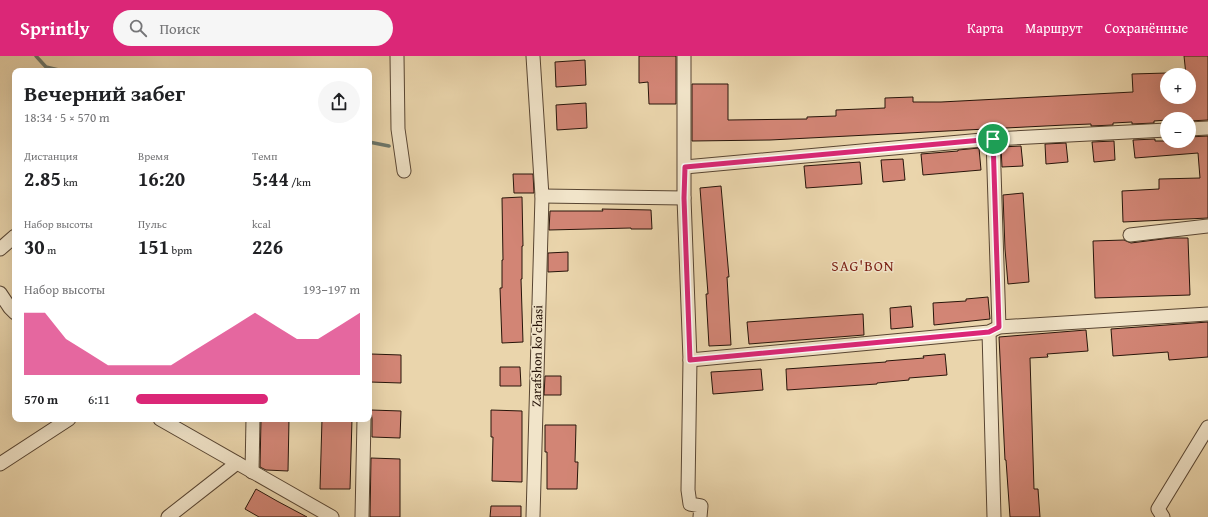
<!DOCTYPE html>
<html lang="ru">
<head>
<meta charset="utf-8">
<style>
	body { margin:0; font-family:"Gentium Book Plus",serif; background:#f6f6f6; color:#202124; height:100vh; display:flex; flex-direction:column; font-size:15px; white-space:nowrap }
	* { box-sizing:border-box; margin:0 }
	p { font-size:13px; color:#757577 }
	.icon { flex:none; width:22px; height:22px; fill:none; stroke:currentColor; stroke-width:2; stroke-linecap:round; stroke-linejoin:round }
	.map { position:relative; flex:1; overflow:hidden }
	.side { position:absolute; left:12px; top:12px; width:360px; height:354px; display:flex; flex-direction:column; background:#fff; border-radius:8px; box-shadow:0 4px 16px #0002 }
	.side>* { flex:none }
	.fabs { position:absolute; left:1160px; top:12px; display:grid; gap:8px }
	.fabs a { display:grid; place-items:center; width:36px; height:36px; border-radius:50%; background:#fff; box-shadow:0 4px 16px #0002; font-size:20px }
	.pin { position:absolute; display:grid; place-items:center; width:34px; height:34px; color:#fff; margin:-17px; border:2px solid #fff; border-radius:50%; box-shadow:0 1px 4px #0007 }
	.round { display:grid; place-items:center; flex:none; width:42px; height:42px; border-radius:21px; background:#f6f6f6 }
	.headline { display:flex; align-items:center; justify-content:space-between; height:68px; padding:0 12px }
	h1 { font-size:22px; font-weight:700; line-height:30px }
	.stats { display:grid; grid-template-columns:repeat(3,1fr); gap:6px; height:68px; padding:4px 12px }
	.stats div { display:grid; align-content:center }
	.stats b { font-size:20px; font-weight:700 }
	.stats small { font-size:11px; font-weight:400 }
	.stats p { font-size:11px }
	.chart { height:112px; padding:8px 12px }
	.chart p { display:flex; justify-content:space-between }
	.chart svg { width:100%; height:72px; margin-top:4px; fill:#db2777; opacity:.7 }
	ul { padding:0 12px; list-style:none; font-size:13px }
	li { display:grid; grid-template-columns:64px 48px 1fr; align-items:center; height:30px }
	li i { height:10px; border-radius:5px; background:#db2777 }
	header { display:flex; align-items:center; gap:24px; box-sizing:border-box; height:56px; padding:0 20px; background:#db2777; color:#fff }
	header strong { font-size:19px }
	nav { display:flex; gap:22px; margin-inline-start:auto; font-size:14px }
	.search { width:280px; height:36px; background:#f6f6f6; display:flex; align-items:center; gap:10px; box-sizing:border-box; padding:0 14px; border-radius:22px; color:#757577; font-size:15px }
	.map>svg:first-child { display:block }
	.lines { fill:none; stroke-linecap:round; stroke-linejoin:round }
	.stream { stroke:#6b776c; stroke-width:3.5 }
	.building { fill:#d28575; stroke:#28150a }
	.minor-casing { stroke:#584532; stroke-width:15 }
	.minor { stroke:#f1e4c9; stroke-width:13 }
	.route-casing { stroke:#fff; stroke-width:8 }
	.route { stroke:#db2777; stroke-width:5 }
	.labels { text-anchor:middle; dominant-baseline:central; stroke-width:3; stroke-linejoin:round; paint-order:stroke }
	.street-label { font-size:13px; fill:#28150a; stroke:#f1e4c9 }
	.quarter-label { font-size:15px; letter-spacing:1px; fill:#7a1f14; stroke:#f1e4c9 }
</style>
</head>
<body>
<header>
<strong>Sprintly</strong>
<div class="search"><svg class="icon" aria-label="search" viewBox="0 0 24 24"><circle cx="10" cy="10" r="6"/><path d="M15 15l6 6"/></svg>Поиск</div>
<nav><a>Карта</a><a>Маршрут</a><a>Сохранённые</a></nav>
</header>
<div class="map">
<svg width="1208" height="461" viewBox="0 0 1208 461">
	<rect width="100%" height="100%" fill="#ead5ac"/>
	<filter id="stains"><feTurbulence type="fractalNoise" baseFrequency=".005" numOctaves="4"/><feColorMatrix values="0 0 0 0 .2 0 0 0 0 .09 0 0 0 0 .02 0 0 0 .5 -.17"/></filter>
	<radialGradient id="worn" r=".72"><stop offset=".6" stop-color="#630" stop-opacity="0"/><stop offset="1" stop-color="#630" stop-opacity=".3"/></radialGradient>
	<g class="lines">
		<g class="stream">
			<polyline points="36,0 46,11 63,15"/>
			<polyline points="369,86 389,90"/>
		</g>
	</g>
	<g class="building">
		<polygon points="639,0 676,0 676,48 649,48 648,26 639,27"/>
		<polygon points="1184,0 1208,0 1208,64 1189,65 1189,63 1167,63 1167,64 1154,65 1154,67 1132,68 1132,66 1113,67 1113,69 1091,70 1091,68 1065,69 770,84 692,85 692,28 728,28 728,64 807,63 807,61 836,60 836,54 885,52 885,42 913,41 913,46 941,46 1133,36 1132,18 1167,17 1167,41 1189,41 1189,19 1186,19"/>
		<polygon points="585,4 586,29 556,31 555,6"/>
		<polygon points="586,47 587,72 557,74 556,49"/>
		<polygon points="1208,80 1208,162 1123,166 1122,135 1159,133 1159,123 1200,122 1198,97 1135,102 1133,84 1155,83 1155,85 1189,85 1189,81"/>
		<polygon points="1114,85 1115,104 1094,106 1092,86"/>
		<polygon points="1066,87 1068,106 1046,108 1045,88"/>
		<polygon points="1021,90 1023,110 1002,111 1001,91"/>
		<polygon points="979,92 981,114 923,119 921,98 958,95 958,94"/>
		<polygon points="903,103 905,124 883,126 881,104"/>
		<polygon points="860,106 862,128 806,132 804,110"/>
		<polygon points="513,118 533,118 534,137 514,137"/>
		<polygon points="721,130 729,221 727,221 731,289 709,290 706,238 708,238 700,132"/>
		<polygon points="1023,137 1029,226 1008,228 1005,193 1003,139"/>
		<polygon points="522,141 523,190 522,190 522,223 521,223 523,286 502,287 500,232 502,232 502,204 503,204 502,142"/>
		<polygon points="602,153 651,154 652,173 631,173 631,172 549,174 550,155 603,155"/>
		<polygon points="1170,182 1188,182 1190,239 1095,242 1093,185 1124,184 1131,187"/>
		<polygon points="568,196 568,215 548,216 548,197"/>
		<polygon points="988,241 990,263 934,269 933,247 966,245 966,243"/>
		<polygon points="911,250 913,271 891,273 890,252"/>
		<polygon points="863,258 864,279 749,288 747,266"/>
		<polygon points="1208,266 1208,301 1169,304 1168,296 1113,300 1111,273"/>
		<polygon points="1086,274 1088,295 1047,298 1048,301 1030,302 1034,433 1038,433 1040,461 1010,461 1006,404 1005,404 999,281"/>
		<polygon points="371,298 401,299 401,327 370,326"/>
		<polygon points="945,298 947,319 909,322 909,324 877,327 877,328 787,334 786,313 886,306 886,305 924,302 923,300"/>
		<polygon points="500,311 520,311 521,330 500,330"/>
		<polygon points="761,313 763,334 713,338 711,316"/>
		<polygon points="545,320 561,320 561,339 544,339"/>
		<polygon points="371,354 401,355 400,382 372,381 372,363"/>
		<polygon points="491,354 522,355 522,426 492,425 493,381 491,381"/>
		<polygon points="261,363 289,363 288,415 266,414 260,411"/>
		<polygon points="322,363 352,363 350,433 320,433"/>
		<polygon points="545,369 576,369 575,406 578,406 577,433 547,433 547,396 545,396"/>
		<polygon points="371,402 400,403 400,461 370,461"/>
		<polygon points="256,433 277,445 307,461 259,461 245,453"/>
		<polygon points="491,450 521,450 521,461 490,461"/>
	</g>
	<g class="lines">
		<defs>
			<g id="minor">
				<polyline points="397,0 398,73 404,115"/>
				<polyline points="533,0 542,140 533,461"/>
				<polyline points="684,0 684,142 690,304 688,434 690,448 701,450 700,461"/>
				<polyline points="1189,73 1208,72"/>
				<polyline points="993,83 999,271"/>
				<polyline points="685,111 993,83 1167,74"/>
				<polyline points="542,140 684,142"/>
				<polyline points="1130,179 1208,170"/>
				<polyline points="0,193 15,180"/>
				<polyline points="0,237 10,252 15,257"/>
				<polyline points="989,276 994,461"/>
				<polyline points="690,304 989,276 999,271 1208,258"/>
				<polyline points="160,363 332,461"/>
				<polyline points="0,408 69,363"/>
				<polyline points="252,416 253,363"/>
				<polyline points="168,461 237,407"/>
				<polyline points="362,461 364,363"/>
				<polyline points="1163,461 1158,453 1208,371"/>
			</g>
		</defs>
		<use href="#minor" class="minor-casing"/>
		<use href="#minor" class="minor"/>
	</g>
	<g class="lines">
		<defs>
			<polygon id="route" points="993,83 999,271 989,276 690,304 684,142 685,111"/>
		</defs>
		<use href="#route" class="route-casing"/>
		<use href="#route" class="route"/>
	</g>
	<g class="labels">
		<g class="street-label">
			<text transform="translate(537 300) rotate(-89)">Zarafshon ko'chasi</text>
		</g>
		<g class="quarter-label">
			<text x="863" y="209">SAG'BON</text>
		</g>
	</g>
	<rect width="100%" height="100%" filter="url(#stains)"/>
	<rect width="100%" height="100%" fill="url(#worn)"/>
</svg>
<div class="fabs">
<a>+</a>
<a>−</a>
</div>
<div class="pin" style="left:993px;top:83px;background:#1e9e55"><svg class="icon" aria-label="arrive" viewBox="0 0 24 24"><path d="M6 21V4h12l-3 4 3 4H6"/></svg></div>
<section class="side">
<div class="headline"><div><h1>Вечерний забег</h1><p>18:34 · 5 × 570 m</p></div><a class="round"><svg class="icon" aria-label="share" viewBox="0 0 24 24"><path d="M12 15V3M7 8l5-5 5 5M5 13v7h14v-7"/></svg></a></div>
<div class="stats">
<div><p>Дистанция</p><b>2.85<small> km</small></b></div>
<div><p>Время</p><b>16:20</b></div>
<div><p>Темп</p><b>5:44<small> /km</small></b></div>
</div>
<div class="stats">
<div><p>Набор высоты</p><b>30<small> m</small></b></div>
<div><p>Пульс</p><b>151<small> bpm</small></b></div>
<div><p>kcal</p><b>226</b></div>
</div>
<div class="chart"><p><span>Набор высоты</span>193–197 m</p>
<svg viewBox="0 0 160 44" preserveAspectRatio="none"><path d="M0 44V6L10 6L20 22L30 30L40 38L50 38L60 38L70 38L80 30L90 22L100 14L110 6L120 14L130 22L140 22L150 14L160 6V44z"/></svg>
</div>
<ul>
<li><b>570 m</b>6:11<i style="width:59%"></i></li>
</ul>
</section>
</div>
</body>
</html>
